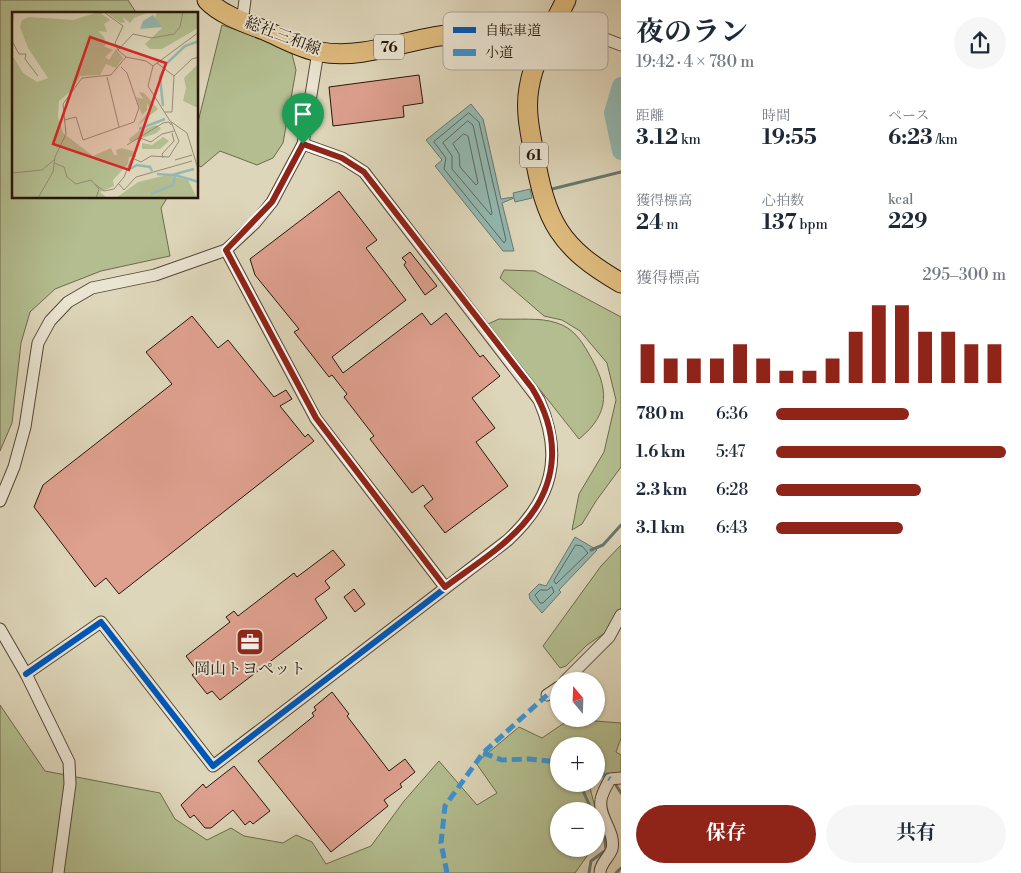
<!DOCTYPE html>
<html lang="ja">
<head>
<meta charset="utf-8">
<style>
	body { margin:0; font-family:"Libre Bodoni","Noto Serif JP",serif; background:#f6f6f7; color:#1f2937; height:100vh; display:flex; flex-direction:column; font-size:19px; white-space:nowrap }
	* { box-sizing:border-box; margin:0 }
	p { font-size:16px; color:#747a83 }
	.icon { flex:none; width:28px; height:28px; fill:none; stroke:currentColor; stroke-width:2; stroke-linecap:round; stroke-linejoin:round }
	.map { position:relative; flex:1; overflow:hidden }
	.side { display:flex; flex-direction:column; background:#fff; width:400px }
	.side>* { flex:none }
	.needle { width:32px; rotate:341deg }
	.controls { position:absolute; left:550px; top:672px; display:grid; gap:10px }
	.controls a { display:grid; place-items:center; width:55px; height:55px; border-radius:50%; background:#fff; box-shadow:0 1px 4px #0004; font-size:25px }
	.pin { position:absolute; display:grid; place-items:center; width:42px; height:42px; color:#fff; margin:-51px -21px; border-radius:50% 50% 50% 0; rotate:-45deg; box-shadow:0 0 5px #0007 }
	.pin .icon { rotate:45deg }
	.round { display:grid; place-items:center; flex:none; width:52px; height:52px; border-radius:26px; background:#f6f6f7 }
	.overview { display:flex; align-items:center; justify-content:space-between; height:85px; padding:0 15px }
	h1 { font-size:28px; font-weight:700; line-height:38px }
	.metrics { display:grid; grid-template-columns:repeat(3,1fr); gap:8px; height:85px; padding:5px 15px }
	.metrics div { display:grid; align-content:center }
	.metrics b { font-size:21px; font-weight:700 }
	.metrics small { font-size:14px; font-weight:400 }
	.metrics p { font-size:14px }
	.chart { height:140px; padding:10px 15px }
	.chart p { display:flex; justify-content:space-between }
	.chart svg { width:100%; height:90px; margin-top:5px; stroke:#8f2418; stroke-width:6 }
	.primary-button { display:flex; gap:10px; margin-top:auto; padding:10px 15px }
	.primary-button a { flex:1; height:58px; border-radius:30px; background:#8f2418; color:#fff; font-size:20px; font-weight:700; line-height:58px; text-align:center }
	.primary-button a+a { background:#f6f6f7; color:#1f2937 }
	ul { padding:0 15px; list-style:none; font-size:16px }
	li { display:grid; grid-template-columns:80px 60px 1fr; align-items:center; height:38px }
	li i { height:12px; border-radius:6px; background:#8f2418 }
	main { display:flex; flex:1; min-height:0 }
	.map>svg:first-child { display:block }
	.green { fill:#b3bd8f; stroke:#6d6a4d }
	.water { fill:#93b9b2; stroke:#68786f }
	.lines { fill:none; stroke-linecap:round; stroke-linejoin:round }
	.shore { stroke:#5d685e; stroke-width:1 }
	.stream { stroke:#68786f; stroke-width:3 }
	.river { stroke:#93b9b2; stroke-width:18 }
	.building { fill:#dea08f; stroke:#27170b }
	.minor-casing { stroke:#554737; stroke-width:13 }
	.primary-casing { stroke:#27170b; stroke-width:21 }
	.minor { stroke:#eae4d2; stroke-width:11 }
	.primary { stroke:#dfbb7d; stroke-width:19 }
	.quiet { stroke:#3b93d2; stroke-width:5; stroke-dasharray:10 5; stroke-linecap:butt }
	.cycleway-casing { stroke:#eae4d2; stroke-width:9 }
	.cycleway { stroke:#0057b8; stroke-width:6 }
	.route-casing { stroke:#fff; stroke-width:10 }
	.route { stroke:#8f2418; stroke-width:6 }
	.labels { text-anchor:middle; dominant-baseline:central; stroke-width:4; stroke-linejoin:round; paint-order:stroke }
	.shield { fill:#eae4d2; stroke:#625447; stroke-width:1 }
	.shield-label { font-size:15px; font-weight:bold; fill:#27170b }
	.street-label { font-size:16px; fill:#27170b; stroke:#eae4d2 }
	.poi-label { font-size:16px; fill:#27170b; stroke:#eae4d2 }
	.inset-river { fill:none; stroke:#93b9b2; stroke-width:2.5 }
	.inset-road { fill:none; stroke:#958a74; stroke-width:1 }
	.view { fill:#d62828; fill-opacity:0.15; stroke:#d62828; stroke-width:2.5 }
	.inset-edge { fill:none; stroke:#27170b; stroke-width:2.5 }
	.key { fill:#eae4d2; stroke:#b0a696; stroke-width:1 }
	.key-label { font-size:14px; fill:#27170b }
</style>
</head>
<body>
<main>
<div class="map">
<svg width="621" height="873" viewBox="0 0 621 873">
	<rect width="100%" height="100%" fill="#ded6ba"/>
	<filter id="stains"><feTurbulence type="fractalNoise" baseFrequency=".004" numOctaves="4"/><feColorMatrix values="0 0 0 0 .2 0 0 0 0 .09 0 0 0 0 .02 0 0 0 .5 -.17"/></filter>
	<radialGradient id="worn" r=".72"><stop offset=".6" stop-color="#630" stop-opacity="0"/><stop offset="1" stop-color="#630" stop-opacity=".3"/></radialGradient>
	<g class="green">
		<polygon points="0,0 128,0 137,14 14,14 14,198 167,198 161,208 170,256 101,271 55,289 30,312 21,343 12,423 0,451"/>
		<polygon points="222,25 280,45 292,54 296,70 283,143 273,158 257,165 220,151 201,167 198,165 198,122"/>
		<polygon points="504,270 535,271 621,317 621,467 596,501 582,524 572,530 579,494 604,452 616,400 607,363 580,331 562,320 544,316 500,278"/>
		<path d="M499,319C517,320 540,317 557,323C573,328 581,340 589,354C609,388 611,413 579,439L488,324Z"/>
		<polygon points="621,545 621,622 587,645 566,666 560,668 543,646 601,566"/>
		<polygon points="0,705 45,771 160,793 175,819 207,840 231,828 244,836 283,843 296,835 312,842 326,864 371,846 404,801 439,761 477,805 497,793 476,763 519,727 542,738 570,719 621,723 621,738 616,752 621,755 621,776 596,773 596,746 559,746 559,784 589,784 596,811 559,811 559,849 592,849 575,873 0,873"/>
	</g>
	<g class="water">
		<polygon points="471,104 483,119 501,199 514,197 513,193 530,189 532,198 515,202 514,198 502,203 514,251 503,251 435,166 442,160 426,140"/>
		<polygon points="575,537 597,550 559,590 561,592 542,613 530,599 529,594 539,584 546,586"/>
	</g>
	<g class="lines">
		<g class="shore">
			<polygon points="469,113 479,122 506,240 504,243 444,169 446,158 434,142"/>
			<polygon points="468,121 473,125 492,213 491,215 452,169 452,156 443,143"/>
			<polygon points="464,134 468,136 478,183 476,185 460,167 459,154 453,144"/>
			<polygon points="576,545 582,546 588,553 556,584 554,581"/>
			<polygon points="552,587 554,592 543,603 540,603 535,595 540,590 547,590"/>
		</g>
		<g class="stream">
			<polyline points="552,189 621,172"/>
			<polyline points="591,550 603,545 621,525"/>
			<polyline points="614,782 621,793"/>
			<polyline points="580,784 592,811"/>
			<polyline points="596,818 602,826"/>
			<polyline points="589,873 591,861 606,850 604,832"/>
			<polyline points="616,873 621,868"/>
		</g>
		<polyline class="river" points="621,86 613,113 621,151"/>
	</g>
	<g class="building">
		<polygon points="419,75 423,103 403,106 404,117 333,126 329,87"/>
		<polygon points="339,191 377,240 366,248 406,300 332,357 343,373 422,313 431,325 446,313 480,357 483,355 500,376 472,398 495,428 476,442 508,486 445,533 424,506 433,499 423,485 412,493 370,439 374,436 344,397 347,394 332,375 329,377 294,332 299,329 255,275 250,259"/>
		<polygon points="410,252 437,286 425,295 404,265 406,262 402,258"/>
		<polygon points="192,316 218,348 228,340 274,397 286,390 292,399 280,406 305,437 308,434 314,441 119,594 106,578 95,587 34,507 43,485 172,384 146,352"/>
		<polygon points="333,550 345,565 325,581 330,588 315,599 327,618 220,700 212,691 207,694 192,675 197,671 186,656 230,622 226,617 234,611 238,616 294,573 297,577"/>
		<polygon points="354,589 365,604 355,612 344,597"/>
		<polygon points="332,692 349,714 347,716 389,771 405,759 415,772 400,784 402,787 384,800 388,806 331,852 258,761 314,716 312,713 316,710 314,707"/>
		<polygon points="234,766 270,811 253,824 250,821 245,825 233,810 211,828 205,828 194,815 190,818 181,805 203,784 206,788"/>
	</g>
	<g class="lines">
		<defs>
			<g id="minor">
				<polyline points="556,20 621,45"/>
				<polyline points="242,22 245,0"/>
				<polyline points="226,250 316,419 445,587"/>
				<polyline points="0,501 14,467 25,427 38,343 50,321 68,302 92,288 155,275 226,250 255,223 272,202 303,144 318,52"/>
				<polyline points="0,629 26,674 69,762 70,784 58,873"/>
				<path d="M26,674L101,622L213,766L508,540C552,499 564,457 539,400L364,172L342,158L303,144"/>
				<polyline points="565,681 609,637 621,615"/>
				<polyline points="547,695 559,687"/>
				<path d="M600,873C600,863 609,858 612,849C616,832 598,817 601,800C602,793 607,785 610,779L621,778"/>
			</g>
			<g id="primary">
				<path d="M207,0C221,15 246,23 264,30C281,37 301,49 320,52C372,61 418,32 469,34C493,35 516,48 537,57"/>
				<path d="M566,0C552,28 534,57 529,88C525,110 530,132 534,153C546,222 559,247 621,283"/>
			</g>
		</defs>
		<use href="#minor" class="minor-casing"/>
		<use href="#primary" class="primary-casing"/>
		<use href="#minor" class="minor"/>
		<use href="#primary" class="primary"/>
		<g class="quiet">
			<polyline points="483,753 502,760 528,759 559,762"/>
			<polyline points="596,770 610,779"/>
			<polyline points="447,873 441,843 445,806 483,753 547,695"/>
		</g>
		<defs>
			<path id="cycleway" d="M26,674L101,622L213,766L508,540C552,499 564,457 539,400L364,172L342,158L303,144"/>
		</defs>
		<use href="#cycleway" class="cycleway-casing"/>
		<use href="#cycleway" class="cycleway"/>
	</g>
	<g class="lines">
		<defs>
			<path id="route" d="M303,144L342,158L364,172L532,388C545,409 553,432 552,457C549,521 492,552 445,587L316,418L226,250L272,202Z"/>
		</defs>
		<use href="#route" class="route-casing"/>
		<use href="#route" class="route"/>
	</g>
	<defs>
		<symbol id="office-square" viewBox="-11 -11 22 22"><rect x="-9" y="-9" width="18" height="18" rx="4" fill="#8f2418" stroke="#eae4d2"/><path d="M-6-3h4V-5.5h4V-3h4V5H-6ZM-1-4.5V-3h2v-1.5ZM-6 0V1H6V0Z" fill="#fff"/></symbol>
	</defs>
	<g fill-rule="evenodd">
		<use href="#office-square" x="234" y="626" width="32" height="32"/>
	</g>
	<g class="labels">
		<g class="shield">
			<rect x="374" y="34.5" width="30" height="25" rx="4"/>
			<rect x="520" y="142.5" width="28" height="25" rx="4"/>
		</g>
		<g class="shield-label">
			<text x="389" y="47">76</text>
			<text x="534" y="155">61</text>
		</g>
		<g class="street-label">
			<text transform="translate(283 36) rotate(21)">総社三和線</text>
		</g>
		<g class="poi-label">
			<text x="250" y="669">岡山トヨペット</text>
		</g>
	</g>
	<g transform="translate(12 12)">
		<rect width="186" height="186" fill="#ded6ba"/>
		<path d="M87,0L98,8L92,12L95,20L86,19L92,25L94,33L91,34L101,38L93,45L97,48L104,37L111,46L104,56L94,52L88,63L68,64L61,77L47,89L46,105L51,121L81,144L99,136L102,143H105L104,138L110,136L124,140V145H117L116,152L101,168L102,174L88,180L95,186H0V43L11,61L25,70L36,66L16,36L8,15L10,8L17,5L61,8ZM94,0H137L122,6L118,11L111,5L113,10L109,11ZM145,0H186V16L150,37H138L133,32L150,16L143,7ZM186,52V96L171,89L174,76L172,66ZM127,80L132,81L146,97L125,114L136,100L137,95L135,91V98L130,103L124,85L131,87ZM144,113L149,116L145,121L118,130L117,127L127,119ZM151,125L157,129L148,137H130V131L140,133ZM155,163L176,168L185,186H104L126,170Z" fill="#b3bd8f"/>
		<path d="M141,3L150,15L128,17L131,9Z" fill="#93b9b2"/>
		<path class="inset-river" d="M151,94L148,65L155,51L173,34L187,29M127,117L153,107M118,157L125,153L138,155L140,159M145,162L160,163L182,157M139,182L161,173L163,163L187,170"/>
		<path class="inset-road" d="M92,0L111,14L103,31L106,38L114,45L134,49L141,54M0,20L1,0M187,20L141,54L136,74L158,109L175,121L187,160M0,29L7,42H14L13,47L26,64M106,38L121,22L140,26L162,22L168,15L171,0M145,51L162,64M95,65L107,115M153,100H160L162,64L180,47L187,45M52,108L64,105L71,128L122,110L127,96L115,61L109,55M128,126L139,130L150,122L162,119M115,133L151,111L157,110L159,113M151,146L150,142L162,129L160,121M163,148L180,143M42,151L52,155L55,165L64,172L79,168L87,177L84,186M0,161L30,158L43,147M83,172L92,179L102,177L112,165L120,146L129,150L139,144L157,145L167,129L159,110M107,172L112,178L124,165L180,149M26,186L41,160L43,145L54,122L51,92L70,66L99,63L114,45"/>
		<path class="view" d="M78,25L154,51L117,158L41,132Z"/>
		<rect width="186" height="186" class="inset-edge"/>
	</g>
	<rect x="443" y="12" width="165" height="58" rx="8" class="key"/>
	<rect x="453" y="27" width="23" height="6" fill="#0057b8"/>
	<rect x="453" y="49" width="23" height="7" fill="#3b93d2"/>
	<g class="key-label">
		<text x="485" y="35">自転車道</text>
		<text x="485" y="57">小道</text>
	</g>
	<rect width="100%" height="100%" filter="url(#stains)"/>
	<rect width="100%" height="100%" fill="url(#worn)"/>
</svg>
<div class="controls">
<a><svg class="needle" viewBox="-14 -14 28 28"><path d="M0-13l5 13h-10z" fill="#e53935"/><path d="M0 13l5-13h-10z" fill="#747a83"/></svg></a>
<a>+</a>
<a>−</a>
</div>
<div class="pin" style="left:303px;top:144px;background:#1e9e55"><svg class="icon" aria-label="arrive" viewBox="0 0 24 24"><path d="M6 21V4h12l-3 4 3 4H6"/></svg></div>
</div>
<section class="side">
<div class="overview"><div><h1>夜のラン</h1><p>19:42 · 4 × 780 m</p></div><a class="round"><svg class="icon" aria-label="share" viewBox="0 0 24 24"><path d="M12 15V3M7 8l5-5 5 5M5 13v7h14v-7"/></svg></a></div>
<div class="metrics">
<div><p>距離</p><b>3.12<small> km</small></b></div>
<div><p>時間</p><b>19:55</b></div>
<div><p>ペース</p><b>6:23<small> /km</small></b></div>
</div>
<div class="metrics">
<div><p>獲得標高</p><b>24<small> m</small></b></div>
<div><p>心拍数</p><b>137<small> bpm</small></b></div>
<div><p>kcal</p><b>229</b></div>
</div>
<div class="chart"><p><span>獲得標高</span>295–300 m</p>
<svg viewBox="0 0 160 44" preserveAspectRatio="none"><path d="M5 44V25M15 44V32M25 44V32M35 44V32M45 44V25M55 44V32M65 44V38M75 44V38M85 44V32M95 44V19M105 44V6M115 44V6M125 44V19M135 44V19M145 44V25M155 44V25"/></svg>
</div>
<ul>
<li><b>780 m</b>6:36<i style="width:58%"></i></li>
<li><b>1.6 km</b>5:47<i style="width:100%"></i></li>
<li><b>2.3 km</b>6:28<i style="width:63%"></i></li>
<li><b>3.1 km</b>6:43<i style="width:55%"></i></li>
</ul>
<div class="primary-button"><a>保存</a><a>共有</a></div>
</section>
</main>
</body>
</html>
